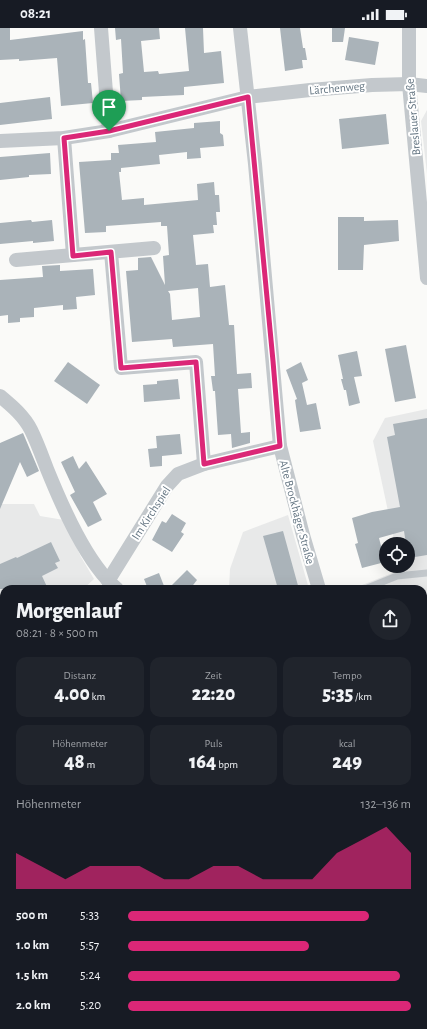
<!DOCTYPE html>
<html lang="de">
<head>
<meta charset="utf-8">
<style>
	body { margin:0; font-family:"Alegreya Sans",sans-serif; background:#20242c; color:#f1f3f6; height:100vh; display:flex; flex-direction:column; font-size:15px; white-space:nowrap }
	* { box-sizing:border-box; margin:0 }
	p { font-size:13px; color:#9ea1a6 }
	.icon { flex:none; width:22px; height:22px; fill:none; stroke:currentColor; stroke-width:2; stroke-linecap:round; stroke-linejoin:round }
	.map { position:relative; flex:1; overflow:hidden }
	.drawer { position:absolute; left:0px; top:557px; width:427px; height:444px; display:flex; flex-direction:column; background:#171b24; border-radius:12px 12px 0 0; box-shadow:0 4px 16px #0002 }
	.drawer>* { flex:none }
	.tools { position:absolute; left:379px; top:509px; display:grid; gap:8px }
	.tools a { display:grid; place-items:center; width:36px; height:36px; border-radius:50%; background:#171b24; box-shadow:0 4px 16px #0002; font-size:20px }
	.pin { position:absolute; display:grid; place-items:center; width:34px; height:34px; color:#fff; margin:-41px -17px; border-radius:50% 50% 50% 0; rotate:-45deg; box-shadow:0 0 4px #0007 }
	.pin .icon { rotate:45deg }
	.round { display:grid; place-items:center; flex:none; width:42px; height:42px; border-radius:21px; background:#20242c }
	.overview { display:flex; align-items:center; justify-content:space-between; height:68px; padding:0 16px }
	h1 { font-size:22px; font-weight:800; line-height:30px }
	.metrics { display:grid; grid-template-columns:repeat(3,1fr); gap:6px; height:68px; padding:4px 16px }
	.metrics div { display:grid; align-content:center; border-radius:10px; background:#20242c; text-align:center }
	.metrics b { font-size:20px; font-weight:800 }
	.metrics small { font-size:11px; font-weight:400 }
	.metrics p { font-size:11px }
	.chart { height:112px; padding:8px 16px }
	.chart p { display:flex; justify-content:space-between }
	.chart svg { width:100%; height:72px; margin-top:4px; fill:#db2777; opacity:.7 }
	ul { padding:0 16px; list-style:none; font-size:13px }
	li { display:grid; grid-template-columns:64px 48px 1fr; align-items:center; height:30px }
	li i { height:10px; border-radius:5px; background:#db2777 }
	.status { display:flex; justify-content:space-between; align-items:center; height:28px; padding:0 20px; background:#171b24; direction:ltr }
	.status svg { height:11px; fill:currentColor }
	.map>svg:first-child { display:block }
	.built { fill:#e8e9e9 }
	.green { fill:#dadfd7 }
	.building { fill:#aab3b9; fill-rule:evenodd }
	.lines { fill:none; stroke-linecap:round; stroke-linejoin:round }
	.service { stroke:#c3c8cc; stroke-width:7 }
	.minor { stroke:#c3c8cc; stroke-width:14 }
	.route-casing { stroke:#fff; stroke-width:8 }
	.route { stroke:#db2777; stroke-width:5 }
	.labels { text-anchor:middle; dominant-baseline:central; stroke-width:4; stroke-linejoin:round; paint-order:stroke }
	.street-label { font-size:12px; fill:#657683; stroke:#fff }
</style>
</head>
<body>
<div class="status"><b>08:21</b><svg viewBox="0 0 49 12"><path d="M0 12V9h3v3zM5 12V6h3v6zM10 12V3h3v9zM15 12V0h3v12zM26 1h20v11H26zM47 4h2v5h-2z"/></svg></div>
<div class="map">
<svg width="427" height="1001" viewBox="0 0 427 1001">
	<rect width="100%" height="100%" fill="#fafaf8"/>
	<g class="built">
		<polygon points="427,82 427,146 421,93"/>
		<polygon points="427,381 427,754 423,754 423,561 352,561 400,542 400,538 408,538 408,516 395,516 373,413 385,390"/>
		<polygon points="0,476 34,476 40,488 64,492 81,529 94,551 83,561 4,561 4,638 0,641"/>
		<polygon points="288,487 309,561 229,561 230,541 243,504"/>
	</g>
	<polygon class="green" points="154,997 258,997 264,1001 155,1001"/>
	<g class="building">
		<polygon points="0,0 10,0 10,12 83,3 83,12 85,11 88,55 91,55 93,75 61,78 57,30 19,33 19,31 0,32"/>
		<polygon points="115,0 159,0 160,11 141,13 144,44 158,43 159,46 189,43 185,0 203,0 204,25 221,23 224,55 184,59 184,67 142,69 142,72 121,73 119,46 123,45 121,11 116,12"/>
		<polygon points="280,0 300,0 303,20 305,20 307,32 302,32 303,40 285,43"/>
		<polygon points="332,0 345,0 343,14 332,14"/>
		<polygon points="349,9 379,14 375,37 345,32"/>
		<polygon points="50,69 52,91 0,97 0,75"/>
		<polygon points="386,86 389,116 342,121 339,91"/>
		<path d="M220,93V105L223,107L224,118L200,120L201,130L187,131V124L159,127L160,136L121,140V144H119L122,172L144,170V177L198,172L197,156L214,154L215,167H219L220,184H216L217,197H213L214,205L193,207L196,237L208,236L210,259L225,257L229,297H234L237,346L251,345L252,360L238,361L241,405L250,404V415L232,420L231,406L218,407L215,363H213L211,348H215L213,316L173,319L172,311L132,314L126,243L138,242V230L151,229L165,257L163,228L169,227L167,198H161V194L134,196L106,198V204L85,205L79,134L111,132V125H119L118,117L156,114L155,104L194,100V95ZM198,260L200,289L172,292L170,266L168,263Z"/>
		<polygon points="50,125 51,146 29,147 29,149 0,152 0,129"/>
		<polygon points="338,189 364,189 364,193 398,192 399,213 364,217 363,242 338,242"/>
		<polygon points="31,192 32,194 52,192 54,213 33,215 33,213 0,216 0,195"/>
		<polygon points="60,237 60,243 93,241 95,267 76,269 77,281 63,282 63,277 34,280 34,289 20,290 20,294 8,295 8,287 0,288 0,252 43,249 42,238"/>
		<polygon points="406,317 416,370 395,374 385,321"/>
		<polygon points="357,323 362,348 354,349 360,375 349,378 346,362 344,362 341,351 343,351 338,327"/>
		<polygon points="68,334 100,357 87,376 54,353"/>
		<polygon points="301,334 308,352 302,355 307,377 316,375 321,401 300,404 296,379 295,372 297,371 286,342"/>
		<polygon points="178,351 180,371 144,374 143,357 157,356 157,353"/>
		<polygon points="427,390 427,527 409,530 408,516 406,516 404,503 379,510 385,534 362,540 355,516 358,515 352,490 372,484 400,479 387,409 395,407 393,396"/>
		<polygon points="23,405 39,443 27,449 20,434 0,481 0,415"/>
		<polygon points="180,406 182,426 162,428 162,438 150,439 148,421 157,420 156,408"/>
		<polygon points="73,428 79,441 86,433 107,466 93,474 102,492 88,499 70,467 75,464 61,434"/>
		<polygon points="172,486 186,495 181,504 184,506 172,524 152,512 162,493 166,495"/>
		<polygon points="283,503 297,554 299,561 278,561 263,508"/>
		<polygon points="51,514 60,533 55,535 58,540 42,548 48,561 0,561 0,536 16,529 17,530"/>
		<polygon points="187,542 197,552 190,561 168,561"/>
		<polygon points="159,545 164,558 156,561 148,561 144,551"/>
	</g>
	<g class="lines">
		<g class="service">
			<polyline points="365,561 397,548 427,545"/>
			<polyline points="423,805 427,811"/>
		</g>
		<g class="minor">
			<polyline points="101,0 109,103"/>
			<polyline points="240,0 255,136 280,418 303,507 319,561"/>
			<polyline points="409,0 409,56 427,250"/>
			<polyline points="64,110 73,227"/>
			<polyline points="0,113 64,110 109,103 248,69 310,62 372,57 409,56 427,58"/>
			<polyline points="111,224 121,340 196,334 204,436"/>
			<polyline points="16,232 154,220"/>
			<path d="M0,368C12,378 24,388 31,402C37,414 42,428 47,441C62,478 87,536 117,561"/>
			<polyline points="108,553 167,458 178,446 204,436 280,418"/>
			<polyline points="1,664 4,666"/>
			<polyline points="423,765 427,765"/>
			<polyline points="0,789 4,788"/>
			<polyline points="0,993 4,992"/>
			<polyline points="55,997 61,1001"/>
			<polyline points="304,1001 307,997"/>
		</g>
	</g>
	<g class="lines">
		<defs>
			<polygon id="route" points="248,69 273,333 280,418 204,436 196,334 121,340 111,224 73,228 64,110 109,103"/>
		</defs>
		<use href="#route" class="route-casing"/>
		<use href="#route" class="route"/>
	</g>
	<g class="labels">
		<g class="street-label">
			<text transform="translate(337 60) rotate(-5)">Lärchenweg</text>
			<text transform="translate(413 89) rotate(-95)">Breslauer Straße</text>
			<text transform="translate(297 484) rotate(75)">Alte Brockhäger Straße</text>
			<text transform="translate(151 485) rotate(-57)">Im Kirchspiel</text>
		</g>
	</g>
</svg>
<div class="tools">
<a><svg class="icon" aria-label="locate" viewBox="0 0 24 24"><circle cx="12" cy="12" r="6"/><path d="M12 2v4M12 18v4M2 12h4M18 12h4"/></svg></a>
</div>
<div class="pin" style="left:109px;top:103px;background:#1e9e55"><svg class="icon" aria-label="arrive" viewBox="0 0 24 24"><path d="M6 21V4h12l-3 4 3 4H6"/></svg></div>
<section class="drawer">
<div class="overview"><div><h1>Morgenlauf</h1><p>08:21 · 8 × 500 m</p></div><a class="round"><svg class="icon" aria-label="share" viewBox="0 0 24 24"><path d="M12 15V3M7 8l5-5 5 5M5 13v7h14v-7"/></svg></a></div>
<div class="metrics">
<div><p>Distanz</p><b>4.00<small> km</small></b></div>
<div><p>Zeit</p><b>22:20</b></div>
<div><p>Tempo</p><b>5:35<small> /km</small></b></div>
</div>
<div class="metrics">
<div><p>Höhenmeter</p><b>48<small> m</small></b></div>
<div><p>Puls</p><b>164<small> bpm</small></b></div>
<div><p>kcal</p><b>249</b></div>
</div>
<div class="chart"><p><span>Höhenmeter</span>132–136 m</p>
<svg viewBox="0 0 160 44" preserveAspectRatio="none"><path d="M0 44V22L10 30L20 38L30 30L40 30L50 30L60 38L70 38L80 30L90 30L100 38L110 38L120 38L130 22L140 14L150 6L160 22V44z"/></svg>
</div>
<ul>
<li><b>500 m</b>5:33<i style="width:85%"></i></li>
<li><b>1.0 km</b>5:57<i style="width:64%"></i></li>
<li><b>1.5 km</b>5:24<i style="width:96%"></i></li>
<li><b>2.0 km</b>5:20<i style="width:100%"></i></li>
</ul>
</section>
</div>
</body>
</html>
